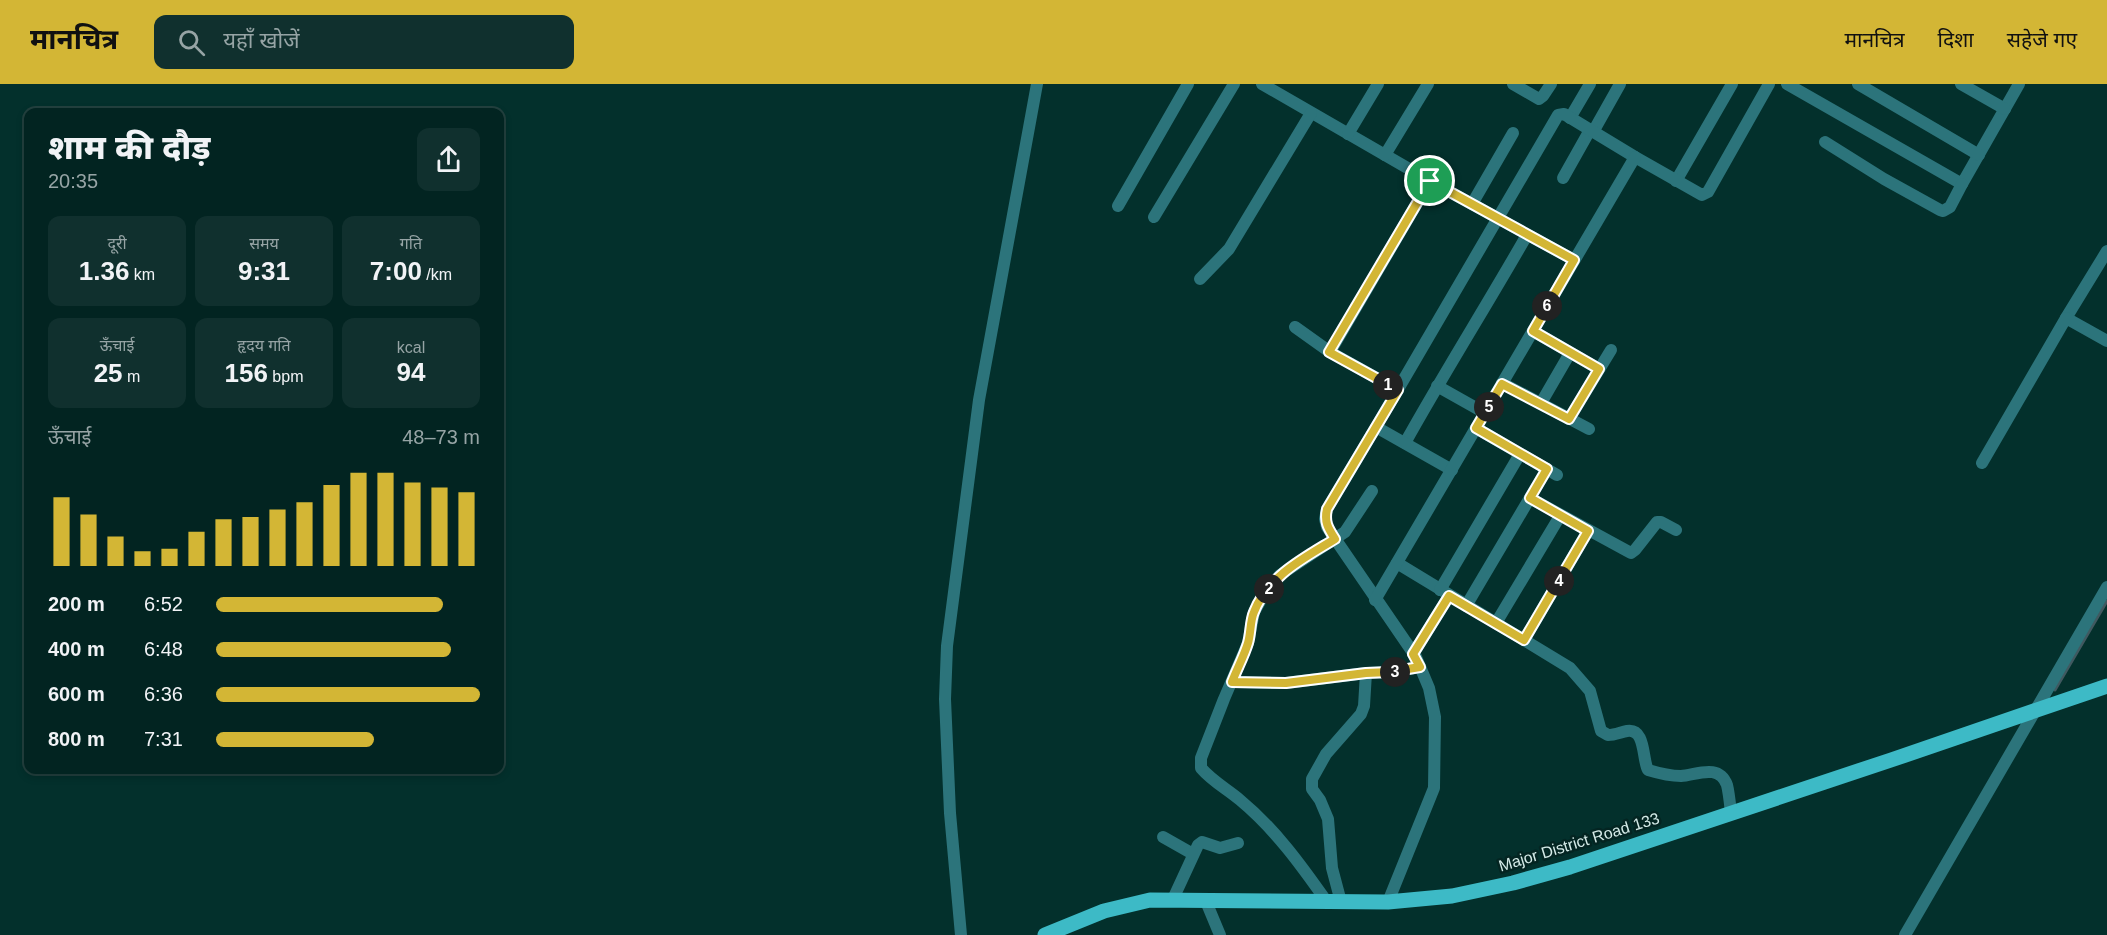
<!DOCTYPE html>
<html lang="hi">
<head>
<meta charset="utf-8">
<style>
	body { margin:0; font-family:Arial,"Noto Sans Devanagari",sans-serif; background:#10302e; color:#f1f3f6; height:100vh; display:flex; flex-direction:column; font-size:22px; white-space:nowrap }
	* { box-sizing:border-box; margin:0 }
	p { font-size:20px; color:#96a4a5 }
	.icon { flex:none; width:33px; height:33px; fill:none; stroke:currentColor; stroke-width:2; stroke-linecap:round; stroke-linejoin:round }
	.map { position:relative; flex:1; overflow:hidden }
	.details { position:absolute; left:24px; top:24px; width:480px; height:666px; display:flex; flex-direction:column; background:#022421; border-radius:12px; box-shadow:0 3px 9px #0003,0 0 0 2px #23413f }
	.details>* { flex:none }
	.pin { position:absolute; display:grid; place-items:center; width:51px; height:51px; color:#fff; margin:-26px; border:3px solid #fff; border-radius:50%; box-shadow:0 2px 6px #0007 }
	.km { position:absolute; width:30px; height:30px; margin:-15px; border-radius:50%; background:#222; color:#fff; font-size:16px; line-height:30px; text-align:center }
	.round { display:grid; place-items:center; flex:none; width:63px; height:63px; border-radius:12px; background:#10302e }
	.head { display:flex; align-items:center; justify-content:space-between; height:102px; padding:0 24px }
	h1 { font-size:33px; font-weight:800; line-height:45px }
	.stats { display:grid; grid-template-columns:repeat(3,1fr); gap:9px; height:102px; padding:6px 24px }
	.stats div { display:grid; align-content:center; border-radius:12px; background:#10302e; text-align:center }
	.stats b { font-size:26px; font-weight:800 }
	.stats small { font-size:16px; font-weight:400 }
	.stats p { font-size:16px }
	.chart { height:168px; padding:12px 24px }
	.chart p { display:flex; justify-content:space-between }
	.chart svg { width:100%; height:108px; margin-top:6px; stroke:#d3b635; stroke-width:6 }
	ul { padding:0 24px; list-style:none; font-size:20px }
	li { display:grid; grid-template-columns:96px 72px 1fr; align-items:center; height:45px }
	li i { height:15px; border-radius:8px; background:#d3b635 }
	header { display:flex; align-items:center; gap:36px; box-sizing:border-box; height:84px; padding:0 30px; background:#d3b635; color:#111 }
	header strong { font-size:28px }
	nav { display:flex; gap:33px; margin-inline-start:auto; font-size:21px }
	.search { width:420px; height:54px; background:#10302e; display:flex; align-items:center; gap:15px; box-sizing:border-box; padding:0 21px; border-radius:12px; color:#96a4a5; font-size:22px }
	.map>svg:first-child { display:block }
	.lines { fill:none; stroke-linecap:round; stroke-linejoin:round }
	.stream { stroke:#405960; stroke-width:3 }
	.minor { stroke:#2c747b; stroke-width:12 }
	.major { stroke:#3dbac6; stroke-width:15 }
	.route-casing { stroke:#fff; stroke-width:12 }
	.route { stroke:#d3b635; stroke-width:8 }
	.labels { text-anchor:middle; dominant-baseline:central; stroke-width:5; stroke-linejoin:round; paint-order:stroke }
	.street-label { font-size:16px; fill:#d5ebe8; stroke:#042522 }
</style>
</head>
<body>
<header>
<strong>मानचित्र</strong>
<div class="search"><svg class="icon" aria-label="search" viewBox="0 0 24 24"><circle cx="10" cy="10" r="6"/><path d="M15 15l6 6"/></svg>यहाँ खोजें</div>
<nav><a>मानचित्र</a><a>दिशा</a><a>सहेजे गए</a></nav>
</header>
<div class="map">
<svg width="2107" height="851" viewBox="0 0 2107 851">
	<rect width="100%" height="100%" fill="#03302c"/>
	<g class="lines">
		<polyline class="stream" points="2055,606 2107,517"/>
		<g class="minor">
			<polyline points="1262,0 1430,97 1574,176"/>
			<polyline points="1513,0 1539,15 1543,12 1551,0"/>
			<polyline points="1787,0 1962,100 2019,0"/>
			<polyline points="1858,0 1979,71"/>
			<polyline points="1961,0 2005,25"/>
			<polyline points="1570,34 1590,0"/>
			<polyline points="1593,48 1620,0"/>
			<polyline points="1348,50 1378,0"/>
			<polyline points="1825,58 1884,95 1940,126 1943,127 1950,123 1962,100"/>
			<polyline points="1385,71 1428,0"/>
			<polyline points="1563,94 1590,46"/>
			<polyline points="1676,97 1732,0"/>
			<polyline points="1472,120 1513,49"/>
			<polyline points="1118,122 1188,0"/>
			<polyline points="1154,133 1234,0"/>
			<polyline points="1200,195 1229,165 1311,29"/>
			<polyline points="2066,234 2107,167"/>
			<polyline points="1295,243 1330,268 1398,306"/>
			<polyline points="1533,247 1599,285"/>
			<polyline points="1330,268 1430,97"/>
			<polyline points="1502,299 1589,345"/>
			<polyline points="1437,302 1485,329"/>
			<polyline points="1541,319 1570,269"/>
			<polyline points="1569,335 1611,266"/>
			<polyline points="1376,343 1327,425 1325,435 1327,443 1416,573 1429,604 1435,633 1434,704 1388,818"/>
			<polyline points="1476,344 1557,391"/>
			<path d="M1405,359C1444,289 1487,221 1527,151"/>
			<polyline points="1982,379 2066,234 2107,257"/>
			<polyline points="1452,386 1376,343 1558,31 1564,30 1635,73 1702,111 1708,108 1769,0"/>
			<polyline points="1530,414 1631,469 1635,466 1657,438 1661,438 1676,446"/>
			<path d="M1397,479L1570,584L1590,607L1601,647L1608,651C1615,651 1621,648 1627,647C1646,644 1642,675 1648,686C1658,689 1670,692 1681,692C1696,691 1719,679 1727,701C1729,709 1730,720 1731,729"/>
			<polyline points="1440,506 1520,370"/>
			<polyline points="1375,516 1635,73"/>
			<polyline points="1466,522 1547,385"/>
			<polyline points="1496,539 1560,432"/>
			<polyline points="1524,556 1588,447"/>
			<polyline points="1413,570 1449,512"/>
			<polyline points="1232,598 1286,599 1366,589 1390,588 1420,583"/>
			<polyline points="1163,753 1193,770"/>
			<polyline points="1173,815 1198,761 1202,758 1220,764 1238,759"/>
			<polyline points="1205,815 1220,851"/>
			<path d="M1327,818C1301,781 1275,745 1240,716C1227,705 1212,697 1201,684V674L1224,615L1248,559L1254,528L1262,514L1280,491L1345,448L1372,407"/>
			<polyline points="1341,818 1332,784 1328,735 1320,716 1312,705 1312,695 1326,670 1361,630 1364,622 1366,589"/>
			<polyline points="961,851 950,729 945,615 947,562 979,316 1037,0"/>
			<polyline points="1905,851 2107,503"/>
		</g>
		<polyline class="major" points="1045,851 1104,827 1150,816 1388,818 1452,812 1513,799 1570,783 1891,676 2107,602"/>
	</g>
	<g class="lines">
		<defs>
			<path id="route" d="M1430,97L1574,176L1533,247L1599,285L1569,335L1502,300L1476,344L1547,385L1530,414L1588,447L1524,556L1449,512L1413,570L1420,583L1390,588L1366,589L1286,599L1232,598C1237,585 1244,572 1248,559C1251,549 1250,537 1254,528C1268,492 1304,474 1335,455C1328,444 1324,438 1327,425L1398,306L1329,268Z"/>
		</defs>
		<use href="#route" class="route-casing"/>
		<use href="#route" class="route"/>
	</g>
	<g class="labels">
		<g class="street-label">
			<text transform="translate(1579 758) rotate(-17)">Major District Road 133</text>
		</g>
	</g>
</svg>
<div class="pin" style="left:1430px;top:97px;background:#1e9e55"><svg class="icon" aria-label="arrive" viewBox="0 0 24 24"><path d="M6 21V4h12l-3 4 3 4H6"/></svg></div>
<b class="km" style="left:1388px;top:301px">1</b>
<b class="km" style="left:1269px;top:505px">2</b>
<b class="km" style="left:1395px;top:588px">3</b>
<b class="km" style="left:1559px;top:497px">4</b>
<b class="km" style="left:1489px;top:323px">5</b>
<b class="km" style="left:1547px;top:222px">6</b>
<section class="details">
<div class="head"><div><h1>शाम की दौड़</h1><p>20:35</p></div><a class="round"><svg class="icon" aria-label="share" viewBox="0 0 24 24"><path d="M12 15V3M7 8l5-5 5 5M5 13v7h14v-7"/></svg></a></div>
<div class="stats">
<div><p>दूरी</p><b>1.36<small> km</small></b></div>
<div><p>समय</p><b>9:31</b></div>
<div><p>गति</p><b>7:00<small> /km</small></b></div>
</div>
<div class="stats">
<div><p>ऊँचाई</p><b>25<small> m</small></b></div>
<div><p>हृदय गति</p><b>156<small> bpm</small></b></div>
<div><p>kcal</p><b>94</b></div>
</div>
<div class="chart"><p><span>ऊँचाई</span>48–73 m</p>
<svg viewBox="0 0 160 44" preserveAspectRatio="none"><path d="M5 44V16M15 44V23M25 44V32M35 44V38M45 44V37M55 44V30M65 44V25M75 44V24M85 44V21M95 44V18M105 44V11M115 44V6M125 44V6M135 44V10M145 44V12M155 44V14"/></svg>
</div>
<ul>
<li><b>200 m</b>6:52<i style="width:86%"></i></li>
<li><b>400 m</b>6:48<i style="width:89%"></i></li>
<li><b>600 m</b>6:36<i style="width:100%"></i></li>
<li><b>800 m</b>7:31<i style="width:60%"></i></li>
</ul>
</section>
</div>
</body>
</html>
